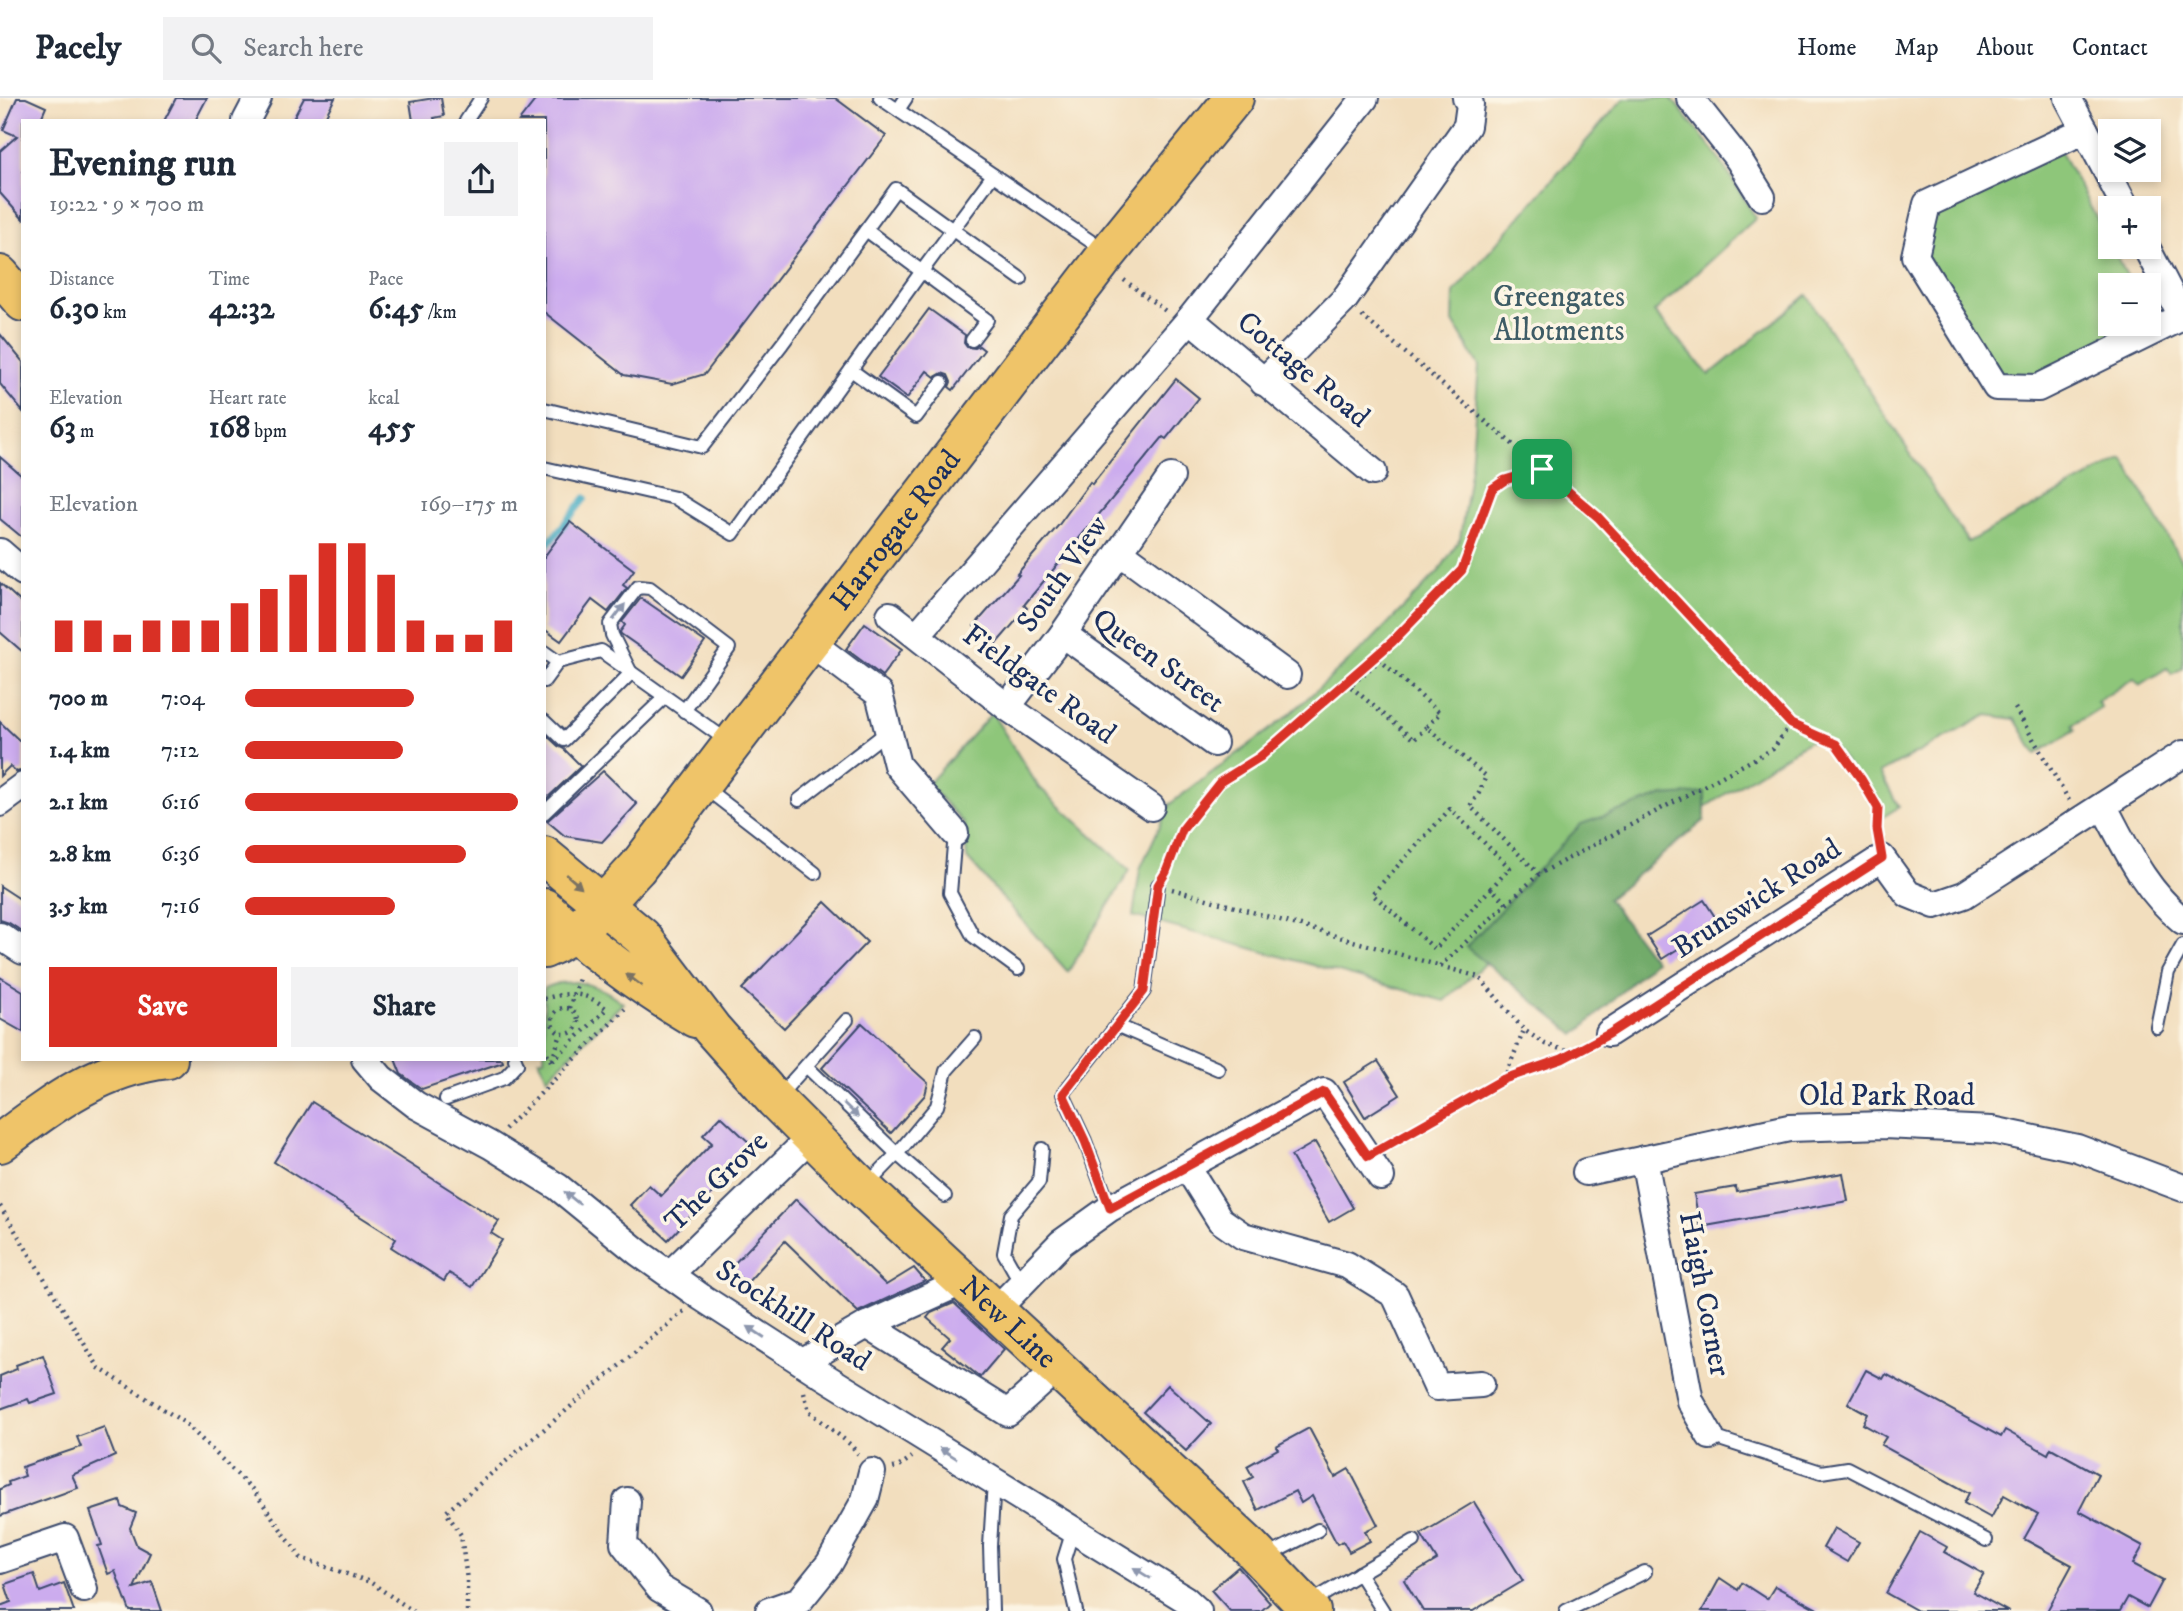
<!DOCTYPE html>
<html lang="en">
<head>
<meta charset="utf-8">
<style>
	body { margin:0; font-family:"IM FELL DW Pica",serif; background:#f2f2f3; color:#1f2937; height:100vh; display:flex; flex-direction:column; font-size:26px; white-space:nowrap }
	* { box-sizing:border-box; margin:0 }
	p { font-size:23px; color:#747a83 }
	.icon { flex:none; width:38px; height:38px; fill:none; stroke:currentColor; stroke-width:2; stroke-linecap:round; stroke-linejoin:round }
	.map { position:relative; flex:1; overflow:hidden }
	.drawer { position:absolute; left:21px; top:21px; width:525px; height:942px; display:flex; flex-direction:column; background:#fff; border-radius:0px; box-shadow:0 4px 10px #0003 }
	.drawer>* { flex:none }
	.fabs { position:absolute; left:2098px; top:21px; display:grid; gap:14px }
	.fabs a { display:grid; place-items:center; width:63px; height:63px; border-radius:0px; background:#fff; box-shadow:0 4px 10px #0003; font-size:35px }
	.pin { position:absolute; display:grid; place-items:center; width:60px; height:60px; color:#fff; margin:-30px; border-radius:14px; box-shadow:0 4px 10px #0006 }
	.round { display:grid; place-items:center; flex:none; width:74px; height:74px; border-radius:0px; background:#f2f2f3 }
	.summary { display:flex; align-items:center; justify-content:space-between; height:119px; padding:0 28px }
	h1 { font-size:38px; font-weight:800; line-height:52px }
	.figures { display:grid; grid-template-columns:repeat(3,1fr); gap:10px; height:119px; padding:7px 28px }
	.figures div { display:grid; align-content:center }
	.figures b { font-size:30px; font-weight:800 }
	.figures small { font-size:19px; font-weight:400 }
	.figures p { font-size:19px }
	.chart { height:196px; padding:14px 28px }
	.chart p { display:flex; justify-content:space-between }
	.chart svg { width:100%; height:126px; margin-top:7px; stroke:#d93025; stroke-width:6 }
	.action { display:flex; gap:14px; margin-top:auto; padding:14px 28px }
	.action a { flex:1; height:80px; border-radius:0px; background:#d93025; color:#fff; font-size:28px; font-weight:800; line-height:80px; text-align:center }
	.action a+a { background:#f2f2f3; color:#1f2937 }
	ul { padding:0 28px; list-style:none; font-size:23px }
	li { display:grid; grid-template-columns:112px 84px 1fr; align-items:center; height:52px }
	li i { height:18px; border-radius:9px; background:#d93025 }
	header { display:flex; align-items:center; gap:42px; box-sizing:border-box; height:98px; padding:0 35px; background:#fff; border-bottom:2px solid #e0e1e3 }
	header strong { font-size:33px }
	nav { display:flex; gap:38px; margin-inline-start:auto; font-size:24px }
	.search { width:490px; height:63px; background:#f2f2f3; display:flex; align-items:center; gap:18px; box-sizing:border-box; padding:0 24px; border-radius:0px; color:#747a83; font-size:26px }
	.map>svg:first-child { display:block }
	.green { fill:#8ec67a; stroke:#547a6c; stroke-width:2 }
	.forest { fill:#72ab6a; stroke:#466d64; stroke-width:2 }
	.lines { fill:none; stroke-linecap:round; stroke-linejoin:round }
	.stream { stroke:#44abc4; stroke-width:7 }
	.building { fill:#ccacee }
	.service-casing { stroke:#3b496c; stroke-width:16 }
	.minor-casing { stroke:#3b496c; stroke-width:30 }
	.primary-casing { stroke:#3b496c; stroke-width:42 }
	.trunk-casing { stroke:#3b496c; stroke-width:42 }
	.path { stroke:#3b496c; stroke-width:4.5; stroke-dasharray:2 5; stroke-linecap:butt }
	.service { stroke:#fff; stroke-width:12 }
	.minor { stroke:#fff; stroke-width:26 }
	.primary { stroke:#efc469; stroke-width:38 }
	.trunk { stroke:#efc469; stroke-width:38 }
	.oneway { fill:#8d97ae }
	.oneway2 { fill:#7a7263 }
	.route-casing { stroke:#fff; stroke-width:14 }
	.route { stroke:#d93025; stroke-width:9 }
	.labels { text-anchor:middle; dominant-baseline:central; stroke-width:7; stroke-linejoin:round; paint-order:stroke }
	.park-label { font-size:30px; fill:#3e5c66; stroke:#fcf5e5 }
	.street-label { font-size:30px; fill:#1b2f5e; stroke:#fcf5e5 }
</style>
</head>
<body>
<header>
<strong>Pacely</strong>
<div class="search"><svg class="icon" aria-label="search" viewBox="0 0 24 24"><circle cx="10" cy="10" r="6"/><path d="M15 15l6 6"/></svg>Search here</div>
<nav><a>Home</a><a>Map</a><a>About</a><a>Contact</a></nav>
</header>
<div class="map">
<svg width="2183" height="1513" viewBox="0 0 2183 1513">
	<rect width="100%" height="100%" fill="#fcf5e5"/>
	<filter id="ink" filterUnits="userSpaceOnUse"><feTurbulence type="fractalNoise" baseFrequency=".0143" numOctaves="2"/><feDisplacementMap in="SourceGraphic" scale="14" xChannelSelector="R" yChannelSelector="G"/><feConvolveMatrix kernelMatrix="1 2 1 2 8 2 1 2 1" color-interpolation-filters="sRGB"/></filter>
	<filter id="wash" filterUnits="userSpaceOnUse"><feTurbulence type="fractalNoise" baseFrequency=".00686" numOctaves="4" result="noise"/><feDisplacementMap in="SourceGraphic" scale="28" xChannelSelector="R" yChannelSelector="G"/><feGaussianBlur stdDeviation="1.57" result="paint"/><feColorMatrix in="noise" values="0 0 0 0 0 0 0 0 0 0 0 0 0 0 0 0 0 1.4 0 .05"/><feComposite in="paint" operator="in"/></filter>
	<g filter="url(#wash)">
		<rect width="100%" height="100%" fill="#f2debe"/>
		<g class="green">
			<polygon points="1624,0 1671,0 1715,54 1756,120 1654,214 1709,277 1807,197 1968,444 2123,360 2183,466 2183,570 2172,576 2167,570 2140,587 2134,580 2097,604 2101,609 2073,627 2075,632 2036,656 2015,621 1987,617 1880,675 1899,709 1883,719 1845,663 1828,645 1809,643 1544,811 1444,903 1133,818 1140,771 1170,706 1289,617 1370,544 1439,473 1460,441 1471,368 1479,268 1453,224 1454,194"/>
			<polygon points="2060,52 2132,187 2110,187 2110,226 2130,226 2027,284 1998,283 1918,145 1932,113"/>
			<polygon points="992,615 1038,688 1130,772 1068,874 967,760 964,726 928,686"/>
			<path d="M576,884C595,887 608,893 623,905L547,980L539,961H544V890L559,885Z"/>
		</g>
		<polygon class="forest" points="1705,695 1705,722 1608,801 1655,863 1575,937 1466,849 1581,726 1662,698"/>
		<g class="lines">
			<polyline class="stream" points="544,451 585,400"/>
		</g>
		<g id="blocks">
			<g class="building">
				<polygon points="17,0 26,0 46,9 40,23 23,23 23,121 0,95 0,53 17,38 3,32"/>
				<polygon points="176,0 207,0 195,23 164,23"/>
				<polygon points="304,0 335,0 323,23 292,23"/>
				<polygon points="434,0 441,0 444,18 434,20 435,23 413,23 410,4"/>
				<polygon points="537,0 835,0 886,38 705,276 672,286 624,277 544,214 544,23 519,23"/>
				<polygon points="929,211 965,237 964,245 967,249 975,250 979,248 984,252 953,292 949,289 951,284 948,277 942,275 935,279 927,273 907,300 878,279"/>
				<polygon points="0,236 23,264 23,314 0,286"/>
				<polygon points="1176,281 1199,300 1166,341 1163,339 1024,507 1027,510 995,547 974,528 1019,477 1017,476 1058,428 1090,384 1092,386"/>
				<polygon points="0,359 23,379 23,440 0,421"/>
				<polygon points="570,424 634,472 623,487 627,490 608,514 592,502 561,543 544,531 544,459"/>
				<polygon points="0,485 23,506 23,554 0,534"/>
				<polygon points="641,500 705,544 681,578 621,536 620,534 625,527 622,524"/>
				<polygon points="865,525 902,551 882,578 846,551"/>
				<polygon points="0,624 23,646 23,672 17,674 10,668 0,678"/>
				<polygon points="544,635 558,648 564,651 581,668 544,703"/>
				<polygon points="603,673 637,706 602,744 565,738 547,723"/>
				<polygon points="0,788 23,803 23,834 9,825 0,822"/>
				<polygon points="1704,802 1719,825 1662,861 1647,838"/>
				<polygon points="825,804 867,844 784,930 742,891"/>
				<polygon points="0,879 23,893 23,934 0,921"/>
				<polygon points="862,925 928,985 925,997 891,1035 822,970"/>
				<polygon points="395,961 502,961 503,964 422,991 401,976"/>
				<polygon points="1378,963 1400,997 1365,1019 1344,984"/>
				<polygon points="312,1004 499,1123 491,1135 502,1142 472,1189 449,1175 444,1183 391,1149 396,1141 274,1064"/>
				<polygon points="721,1018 755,1050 668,1142 630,1107 649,1087 661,1098 712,1045 703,1037"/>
				<polygon points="1315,1044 1353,1110 1329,1124 1291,1058"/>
				<polygon points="1843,1075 1848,1103 1700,1129 1694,1096 1736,1089 1737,1094"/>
				<polygon points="796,1101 886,1187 914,1170 925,1183 858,1214 785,1143 746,1186 730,1170"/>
				<polygon points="954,1205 1004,1251 980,1279 942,1249 950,1240 927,1220 931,1215"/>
				<polygon points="43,1257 57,1296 30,1305 28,1301 0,1311 0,1278 17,1271 16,1267"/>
				<polygon points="1866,1272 1883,1281 1886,1276 2001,1339 2005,1332 2048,1356 2051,1350 2098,1376 2079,1413 2143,1448 2133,1466 2163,1482 2148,1510 2128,1499 2120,1513 2047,1513 2072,1467 2024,1441 2038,1416 2004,1397 1991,1420 1964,1405 1969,1395 1881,1347 1886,1339 1863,1326 1868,1316 1848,1305"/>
				<polygon points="1168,1287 1211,1326 1186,1353 1143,1314"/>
				<polygon points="104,1329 115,1358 72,1377 78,1390 0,1418 0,1391 9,1387 8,1384 25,1378 22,1369 81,1349 77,1339"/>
				<polygon points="1309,1330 1335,1379 1349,1371 1378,1427 1365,1433 1370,1443 1349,1454 1343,1443 1337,1446 1312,1398 1301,1405 1295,1393 1258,1412 1244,1384 1253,1379 1247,1368 1278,1351 1276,1348"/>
				<polygon points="120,1403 122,1409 136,1415 130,1430 137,1448 150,1455 134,1490 152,1484 162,1513 130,1513 115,1473 108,1476 98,1448 102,1447 90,1413"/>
				<polygon points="1474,1404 1523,1483 1473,1513 1423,1513 1404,1482 1437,1462 1421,1436"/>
				<polygon points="1834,1430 1859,1444 1847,1464 1823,1450"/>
				<polygon points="1920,1434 1947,1449 1944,1454 1984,1476 1973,1494 2007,1513 1918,1513 1886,1495"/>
				<polygon points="1238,1469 1270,1505 1261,1513 1230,1513 1211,1492"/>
				<polygon points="34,1476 40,1494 64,1485 74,1513 0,1513 0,1508 11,1504 5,1486"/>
				<polygon points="1720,1480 1738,1492 1742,1485 1767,1501 1775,1488 1821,1513 1702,1513"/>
			</g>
		</g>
	</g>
	<g filter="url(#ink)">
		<use href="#blocks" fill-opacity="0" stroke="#3b496c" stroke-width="2"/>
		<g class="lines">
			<defs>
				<g id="service">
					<polyline points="880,0 1105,153"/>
					<polyline points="898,12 906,0"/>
					<polyline points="466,23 481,0"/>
					<polyline points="866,132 987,222 972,242"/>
					<polyline points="851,272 916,319 942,284"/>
					<polyline points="544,311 702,349 782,246 896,91 1021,181"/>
					<polyline points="544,370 675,400 733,436 922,173 993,77"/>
					<polyline points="544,554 558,564 601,553 729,644"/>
					<polyline points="544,583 558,564"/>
					<polyline points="544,623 564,642 631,575 612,537 610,526 638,489 650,490 729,550 684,613"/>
					<polyline points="704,689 815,775"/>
					<polyline points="799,702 887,634"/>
					<polyline points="544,715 665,599"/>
					<polyline points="955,735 950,795 973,838 1018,871"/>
					<polyline points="1118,928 1218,971"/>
					<polyline points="2157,929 2168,874 2183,847"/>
					<polyline points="806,968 897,1056 945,1098"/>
					<polyline points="778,999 847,922"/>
					<polyline points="446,1001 504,980 517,966 515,961"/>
					<polyline points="866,1088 897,1056 937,1008 946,973 975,940"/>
					<polyline points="1110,1110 1085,1043 1063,996 1144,893 1158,787"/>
					<polyline points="1021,1185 1004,1155 1011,1117 1039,1084 1042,1051"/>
					<polyline points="1710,1338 1821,1374 1847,1370 1986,1442"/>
					<polyline points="1073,1432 1064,1461 1076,1513"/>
					<polyline points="1265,1459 1318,1432"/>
					<polyline points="1359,1475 1383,1513"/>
					<polyline points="1309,1505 1414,1443"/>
					<polyline points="992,1513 990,1448 994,1384"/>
					<polyline points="1566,1513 1645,1474"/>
				</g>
				<g id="minor">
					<polyline points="1690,0 1739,62 1762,99"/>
					<polyline points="2068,0 2126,110"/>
					<polyline points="246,23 258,0"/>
					<polyline points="2085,32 1927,106 1915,158 1996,289 2038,290 2182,219"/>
					<polyline points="2146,149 2183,220"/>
					<polyline points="1190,221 1373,374"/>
					<polyline points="1263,284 1344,202 1467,28 1470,6 1466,0"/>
					<polyline points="0,454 23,474"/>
					<polyline points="1120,454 1287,577"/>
					<polyline points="890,517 1007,609 1151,709"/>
					<polyline points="1063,536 1214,645"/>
					<polyline points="917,537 1190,221 1365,0"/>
					<polyline points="810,544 879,596 897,667 955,735"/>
					<polyline points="1007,609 1063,536 1171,379"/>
					<polyline points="0,705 23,688"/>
					<path d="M2104,709C2127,752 2144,791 2183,823"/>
					<polyline points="0,838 23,853"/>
					<polyline points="1609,935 1882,760 1908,796 1935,807 1964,797 2183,656"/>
					<polyline points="365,961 381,980 416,1007 490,1047 558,1089 639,1155 701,1199 814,1272 1185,1501 1198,1513"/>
					<polyline points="1644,1061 1690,1303 1710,1338"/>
					<polyline points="1187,1069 1220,1122 1243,1138 1347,1167 1395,1197 1437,1289 1481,1286"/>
					<polyline points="1586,1074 1789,1030 1884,1027 1992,1032 2077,1050 2183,1090"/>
					<polyline points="670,1176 811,1039"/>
					<polyline points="996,1212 1061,1145 1110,1110 1324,994 1381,1079"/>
					<polyline points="867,1227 1008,1315 1058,1270"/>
					<polyline points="803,1264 867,1227 964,1183"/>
					<polyline points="627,1403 624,1446 659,1490 698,1513"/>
					<polyline points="0,1462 65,1440 84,1491"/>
					<polyline points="769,1513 800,1502 829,1466 865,1402 872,1374"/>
				</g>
				<g id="primary">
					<polyline points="0,177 23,204"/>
					<path id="s1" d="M544,758L642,839L712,931L775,1002L864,1091L1248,1447L1311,1513"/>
					<path d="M544,810C591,851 641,888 695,920"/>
				</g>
				<g id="trunk">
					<path id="s2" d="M544,851C584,835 608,800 637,770L1108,155L1234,0"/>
					<path d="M0,1045C52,1006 101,968 168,961"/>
				</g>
			</defs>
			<use href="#service" class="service-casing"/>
			<use href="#minor" class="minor-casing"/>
			<use href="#primary" class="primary-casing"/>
			<use href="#trunk" class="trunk-casing"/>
			<g class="path">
				<polyline points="1124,182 1167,214"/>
				<polyline points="1362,218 1598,419 1791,626 1836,646 1861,681 1878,710 1878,738"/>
				<polyline points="2015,610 2070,704"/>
				<polyline points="1426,629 1414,642 1350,588 1380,562 1440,615 1426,629 1486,678 1479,695 1470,708 1539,776"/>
				<polyline points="1166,774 1183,732 1220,684 1260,659 1315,611 1392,544 1462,473 1492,391 1505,381 1542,371"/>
				<polyline points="1491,790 1435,851 1372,796 1450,711 1510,770 1491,790 1507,806"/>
				<polyline points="1172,791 1479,879 1524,932 1545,946 1573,955"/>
				<polyline points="1440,868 1539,776 1773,651 1791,626"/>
				<path d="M544,901C569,893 587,894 607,911L551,964"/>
				<circle cx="565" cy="923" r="13"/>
				<polyline points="569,910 580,878"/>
				<polyline points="544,949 551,963"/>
				<polyline points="552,962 561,936"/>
				<polyline points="1504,981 1524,932"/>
				<polyline points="505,1031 625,911"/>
				<polyline points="1386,1048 1504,981 1562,961 1590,946"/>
				<polyline points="0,1108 99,1270 185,1325 254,1393 301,1460 370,1484 413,1513"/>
				<polyline points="804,1294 809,1313 851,1347 858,1356"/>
				<polyline points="893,1370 898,1369 912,1359"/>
				<polyline points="467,1513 467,1482 461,1437 446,1414 684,1213"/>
			</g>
			<use href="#service" class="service"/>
			<use href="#minor" class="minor"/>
			<use href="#primary" class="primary"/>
			<use href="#trunk" class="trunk"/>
		</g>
		<defs><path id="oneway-solid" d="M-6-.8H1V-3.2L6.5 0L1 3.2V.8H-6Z" transform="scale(1.75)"/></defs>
		<g class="oneway">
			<use href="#oneway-solid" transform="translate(619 514) rotate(-53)"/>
			<use href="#oneway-solid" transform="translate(851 1012) rotate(44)"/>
			<use href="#oneway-solid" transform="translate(572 1100) rotate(-141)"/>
			<use href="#oneway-solid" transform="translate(756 1234) rotate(-147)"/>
			<use href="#oneway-solid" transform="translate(948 1355) rotate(-148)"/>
			<use href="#oneway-solid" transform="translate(1142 1475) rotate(-148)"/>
		</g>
		<g class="oneway2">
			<use href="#oneway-solid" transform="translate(574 783) rotate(41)"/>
			<use href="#oneway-solid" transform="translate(634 882) rotate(-143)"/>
		</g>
	</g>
	<g class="lines" filter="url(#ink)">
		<defs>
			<polygon id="route" points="1542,371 1598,419 1791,626 1836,646 1861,681 1878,710 1877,731 1882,760 1609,936 1562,961 1504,981 1368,1058 1324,994 1110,1110 1085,1043 1063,996 1144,893 1158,787 1166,774 1182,732 1220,684 1260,659 1315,611 1392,544 1462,472 1492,391 1505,382"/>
		</defs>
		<use href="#route" class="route-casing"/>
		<use href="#route" class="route"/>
	</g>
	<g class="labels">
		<g class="park-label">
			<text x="1559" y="199">Greengates<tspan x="1559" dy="34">Allotments</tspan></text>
		</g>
		<g class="street-label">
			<text transform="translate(1303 272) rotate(40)">Cottage Road</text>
			<text stroke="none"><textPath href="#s2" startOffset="550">Harrogate Road</textPath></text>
			<text transform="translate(1063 476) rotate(-55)">South View</text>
			<text transform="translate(1158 563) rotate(36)">Queen Street</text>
			<text transform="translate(1039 587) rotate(36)">Fieldgate Road</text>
			<text transform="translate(1757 801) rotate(-33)">Brunswick Road</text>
			<text x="1887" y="998">Old Park Road</text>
			<text transform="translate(717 1084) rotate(-44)">The Grove</text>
			<text transform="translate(1704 1196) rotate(79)">Haigh Corner</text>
			<text transform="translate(793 1218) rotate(33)">Stockhill Road</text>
			<text stroke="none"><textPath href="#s1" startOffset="660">New Line</textPath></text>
		</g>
	</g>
</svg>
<div class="fabs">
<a><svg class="icon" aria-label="layers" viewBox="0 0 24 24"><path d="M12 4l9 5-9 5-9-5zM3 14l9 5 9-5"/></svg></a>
<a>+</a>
<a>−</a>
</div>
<div class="pin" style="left:1542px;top:371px;background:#1e9e55"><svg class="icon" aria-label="arrive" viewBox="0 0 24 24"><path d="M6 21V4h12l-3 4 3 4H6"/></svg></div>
<section class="drawer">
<div class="summary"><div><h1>Evening run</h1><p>19:22 · 9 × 700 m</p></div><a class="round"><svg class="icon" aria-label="share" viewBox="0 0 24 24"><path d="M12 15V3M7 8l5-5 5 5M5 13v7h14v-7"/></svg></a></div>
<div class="figures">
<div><p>Distance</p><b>6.30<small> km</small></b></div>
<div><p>Time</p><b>42:32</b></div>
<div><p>Pace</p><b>6:45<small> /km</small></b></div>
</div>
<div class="figures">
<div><p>Elevation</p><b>63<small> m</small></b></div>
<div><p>Heart rate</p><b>168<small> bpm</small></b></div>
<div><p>kcal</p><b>455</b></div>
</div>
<div class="chart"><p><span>Elevation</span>169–175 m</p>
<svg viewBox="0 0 160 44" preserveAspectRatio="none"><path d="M5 44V33M15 44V33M25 44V38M35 44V33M45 44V33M55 44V33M65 44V27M75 44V22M85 44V17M95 44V6M105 44V6M115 44V17M125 44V33M135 44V38M145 44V38M155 44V33"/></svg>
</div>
<ul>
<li><b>700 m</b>7:04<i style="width:62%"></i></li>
<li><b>1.4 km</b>7:12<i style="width:58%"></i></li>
<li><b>2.1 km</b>6:16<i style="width:100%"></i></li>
<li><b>2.8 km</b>6:36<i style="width:81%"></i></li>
<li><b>3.5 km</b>7:16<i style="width:55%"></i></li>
</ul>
<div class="action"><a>Save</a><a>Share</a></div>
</section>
</div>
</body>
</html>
